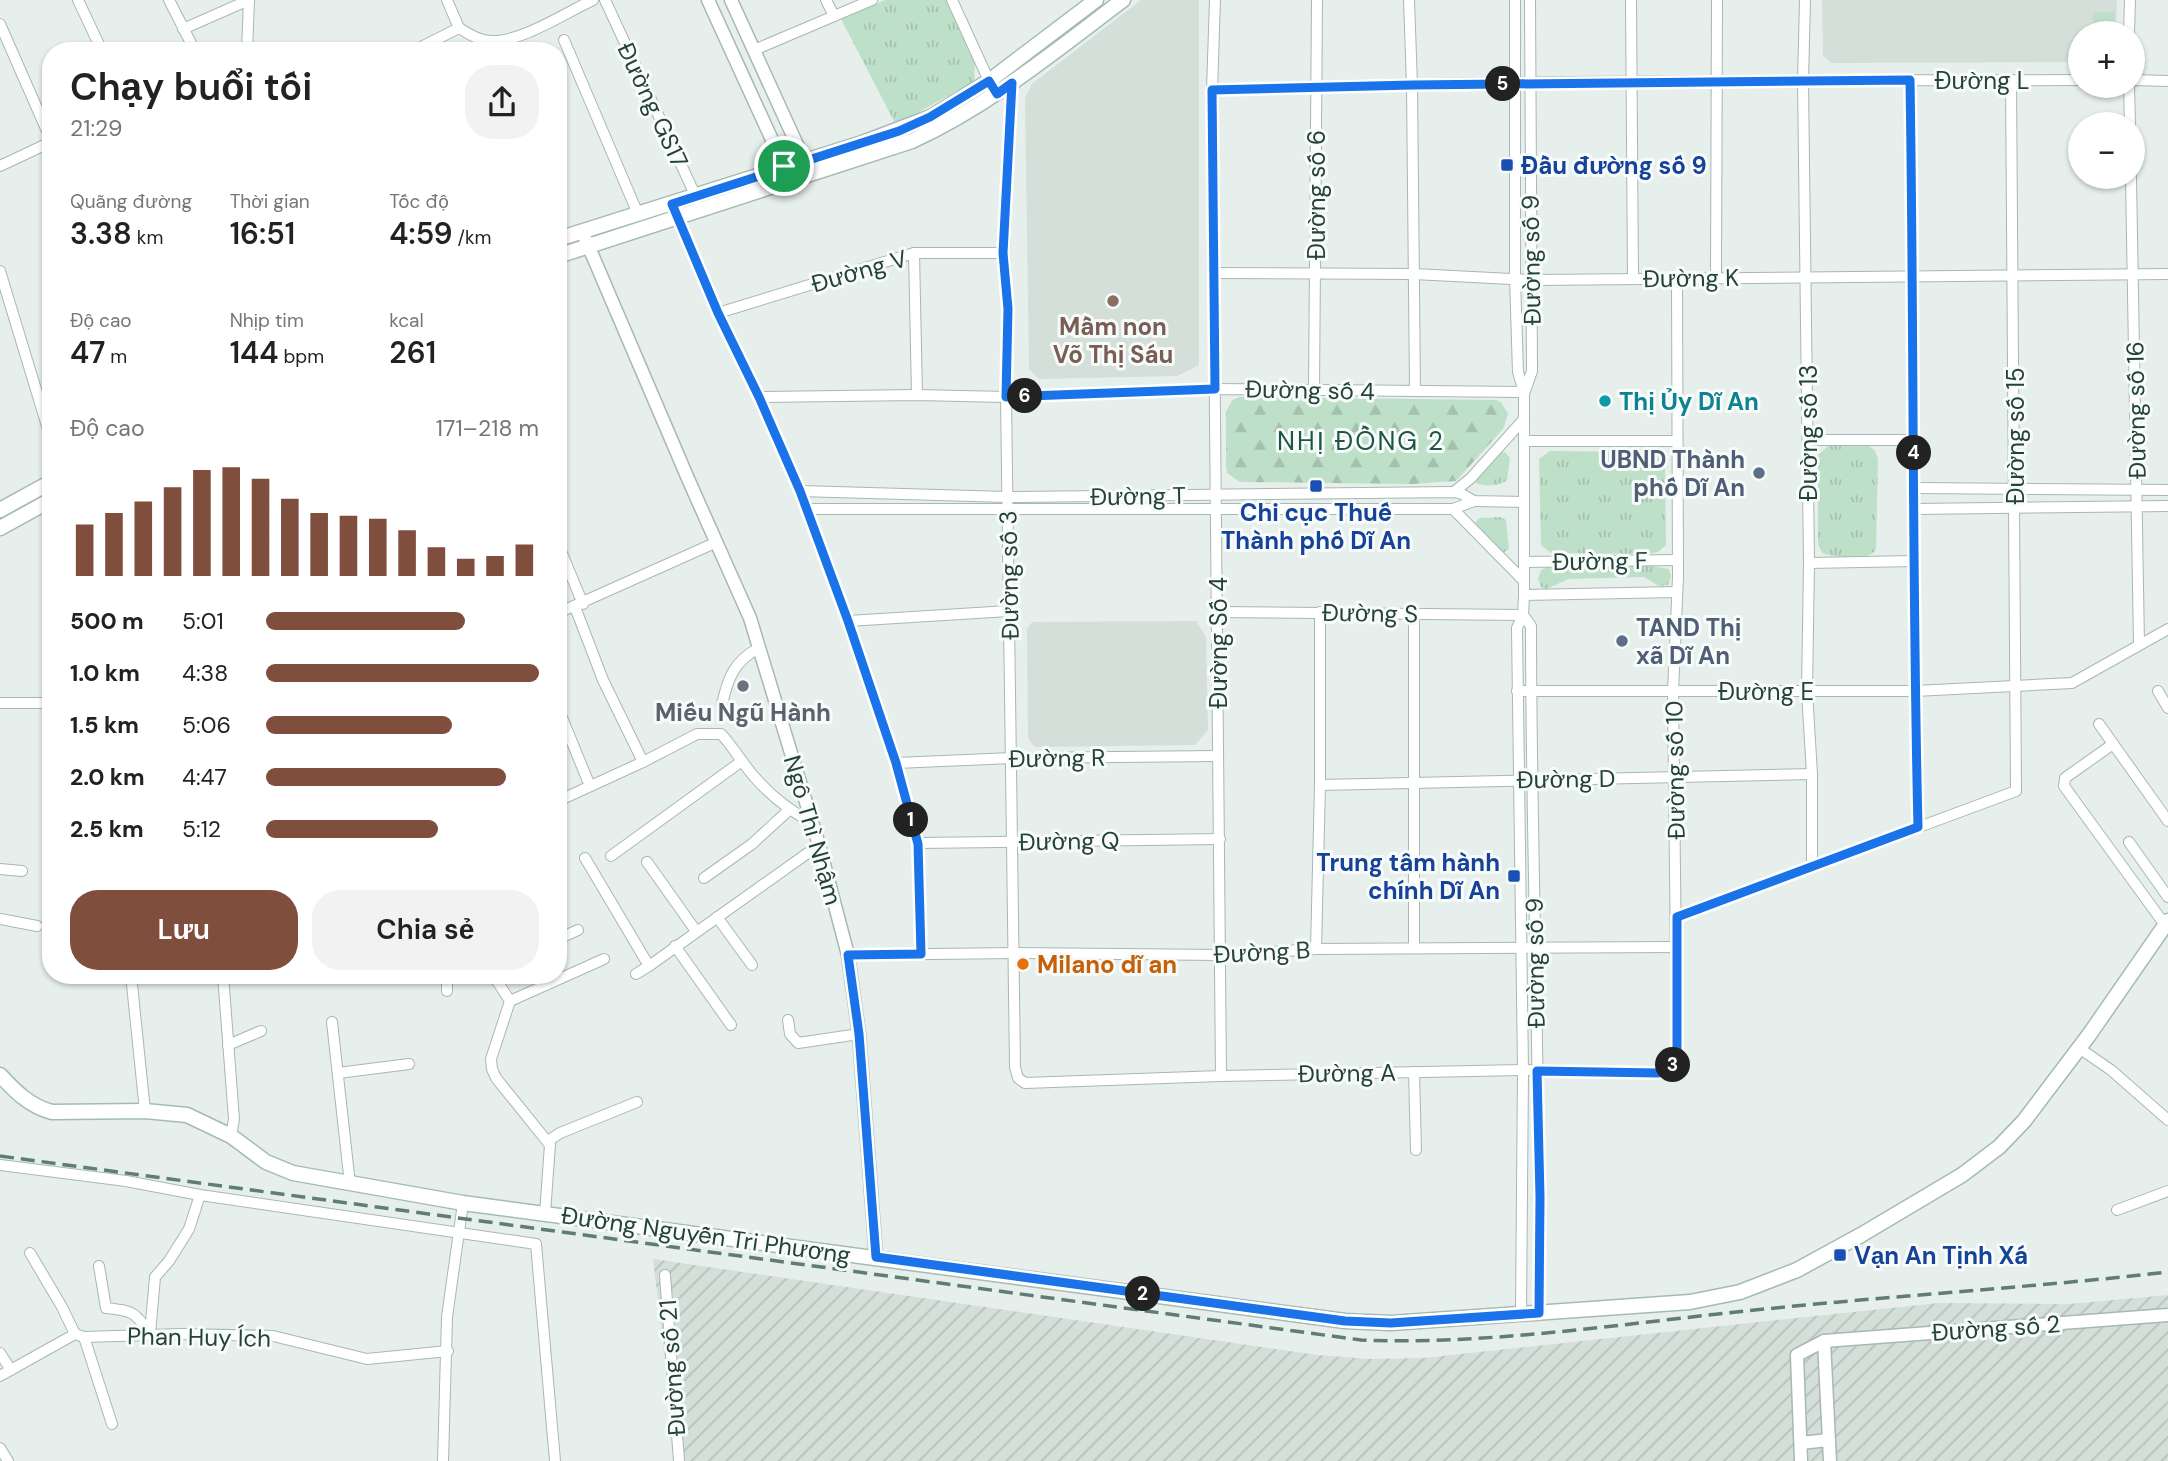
<!DOCTYPE html>
<html lang="vi">
<head>
<meta charset="utf-8">
<style>
	body { margin:0; font-family:"DM Sans",sans-serif; background:#f2f2f2; color:#222; height:100vh; display:flex; flex-direction:column; font-size:26px; white-space:nowrap }
	* { box-sizing:border-box; margin:0 }
	p { font-size:23px; color:#767676 }
	.icon { flex:none; width:38px; height:38px; fill:none; stroke:currentColor; stroke-width:2; stroke-linecap:round; stroke-linejoin:round }
	.map { position:relative; flex:1; overflow:hidden }
	.panel { position:absolute; left:42px; top:42px; width:525px; height:942px; display:flex; flex-direction:column; background:#fff; border-radius:28px; box-shadow:0 2px 5px #0004 }
	.panel>* { flex:none }
	.buttons { position:absolute; left:2068px; top:21px; display:grid; gap:14px }
	.buttons a { display:grid; place-items:center; width:77px; height:77px; border-radius:50%; background:#fff; box-shadow:0 2px 5px #0004; font-size:35px }
	.pin { position:absolute; display:grid; place-items:center; width:60px; height:60px; color:#fff; margin:-30px; border:4px solid #fff; border-radius:50%; box-shadow:0 2px 7px #0007 }
	.km { position:absolute; width:35px; height:35px; margin:-18px; border-radius:50%; background:#222; color:#fff; font-size:19px; line-height:35px; text-align:center }
	.round { display:grid; place-items:center; flex:none; width:74px; height:74px; border-radius:28px; background:#f2f2f2 }
	.overview { display:flex; align-items:center; justify-content:space-between; height:119px; padding:0 28px }
	h1 { font-size:38px; font-weight:600; line-height:52px }
	.metrics { display:grid; grid-template-columns:repeat(3,1fr); gap:10px; height:119px; padding:7px 28px }
	.metrics div { display:grid; align-content:center }
	.metrics b { font-size:30px; font-weight:600 }
	.metrics small { font-size:19px; font-weight:400 }
	.metrics p { font-size:19px }
	.chart { height:196px; padding:14px 28px }
	.chart p { display:flex; justify-content:space-between }
	.chart svg { width:100%; height:126px; margin-top:7px; stroke:#804e3d; stroke-width:6 }
	.button { display:flex; gap:14px; margin-top:auto; padding:14px 28px }
	.button a { flex:1; height:80px; border-radius:28px; background:#804e3d; color:#fff; font-size:28px; font-weight:600; line-height:80px; text-align:center }
	.button a+a { background:#f2f2f2; color:#222 }
	ul { padding:0 28px; list-style:none; font-size:23px }
	li { display:grid; grid-template-columns:112px 84px 1fr; align-items:center; height:52px }
	li i { height:18px; border-radius:9px; background:#804e3d }
	.map>svg:first-child { display:block }
	.built { fill:#d4dfda }
	.industrial { fill:url(#industrial-furrows) }
	.grass { fill:url(#grass-tufts) }
	.forest { fill:url(#forest-firs) }
	.garden { fill:#bfe0c8 }
	.lines { fill:none; stroke-linecap:round; stroke-linejoin:round }
	.minor-casing { stroke:#a8b8b2; stroke-width:12 }
	.tertiary-casing { stroke:#a8b8b2; stroke-width:15 }
	.secondary-casing { stroke:#a4bbb3; stroke-width:17 }
	.minor { stroke:#fff; stroke-width:10 }
	.tertiary { stroke:#fff; stroke-width:12 }
	.secondary { stroke:#fff; stroke-width:14 }
	.rail { stroke:#5f7d75; stroke-width:3.5; stroke-dasharray:14 7; stroke-linecap:butt }
	.route-casing { stroke:#fff; stroke-width:14 }
	.route { stroke:#1a73e8; stroke-width:9 }
	.transit-dot { fill:#1a4fb4; stroke:#f7fbf9; stroke-width:2.5 }
	.education-dot { fill:#8d6e63; stroke:#f7fbf9; stroke-width:2.5 }
	.culture-dot { fill:#0f9aa8; stroke:#f7fbf9; stroke-width:2.5 }
	.service-dot { fill:#5c6f8a; stroke:#f7fbf9; stroke-width:2.5 }
	.worship-dot { fill:#6b7280; stroke:#f7fbf9; stroke-width:2.5 }
	.food-dot { fill:#e8710a; stroke:#f7fbf9; stroke-width:2.5 }
	.labels { text-anchor:middle; dominant-baseline:central; stroke-width:6; stroke-linejoin:round; paint-order:stroke }
	.street-label { font-size:24px; fill:#24423a; stroke:#f7fbf9 }
	.transit-label { font-size:24px; font-weight:bold; fill:#164399; stroke:#f7fbf9; text-anchor:start }
	.education-label { font-size:24px; font-weight:bold; fill:#785e54; stroke:#f7fbf9 }
	.culture-label { font-size:24px; font-weight:bold; fill:#0d838f; stroke:#f7fbf9; text-anchor:start }
	.service-label { font-size:24px; font-weight:bold; fill:#4e5e75; stroke:#f7fbf9; text-anchor:end }
	.worship-label { font-size:24px; font-weight:bold; fill:#5b616d; stroke:#f7fbf9 }
	.food-label { font-size:24px; font-weight:bold; fill:#c56008; stroke:#f7fbf9; text-anchor:start }
	.neighbourhood-label { font-size:26px; letter-spacing:2px; fill:#1f5548; stroke:#f7fbf9 }
</style>
</head>
<body>
<div class="map">
<svg width="2168" height="1461" viewBox="0 0 2168 1461">
	<defs>
		<pattern id="industrial-furrows" width="10" height="10" patternUnits="userSpaceOnUse" patternTransform="scale(1.75)"><rect width="10" height="10" fill="#d4dfda"/><path d="M-1 1l2-2M0 10L10 0M9 11l2-2" fill="none" stroke="#b6c1bc"/></pattern>
		<pattern id="grass-tufts" width="24" height="20" patternUnits="userSpaceOnUse" patternTransform="scale(1.75)"><rect width="24" height="20" fill="#bfe0c8"/><path d="M3 7l-1-3M5 7V3M7 7l1-3M15 17l-1-3M17 17v-4M19 17l1-3" fill="none" stroke="#a4c1ad"/></pattern>
		<pattern id="forest-firs" width="22" height="20" patternUnits="userSpaceOnUse" patternTransform="scale(1.75)"><rect width="22" height="20" fill="#bfe0c8"/><path d="M5 1l3.5 6h-7zM16 11l3.5 6h-7z" fill="#a4c1ad"/></pattern>
	</defs>
	<rect width="100%" height="100%" fill="#e6efeb"/>
	<g class="built">
		<polygon points="1141,0 1199,0 1199,365 1177,376 1039,379 1029,369 1025,98 1032,84"/>
		<polygon points="1822,0 2117,0 2116,33 2081,33 2081,62 1831,63 1823,56"/>
		<polygon points="1196,621 1206,637 1208,730 1195,745 1035,747 1028,738 1027,629 1032,622"/>
	</g>
	<polygon class="industrial" points="653,1259 1317,1355 1370,1359 1423,1358 1938,1303 2069,1304 2168,1295 2168,1461 677,1461"/>
	<g class="grass">
		<polygon points="885,0 948,0 975,62 974,81 896,125 841,19"/>
		<path d="M1868,445L1875,451L1878,459L1876,550C1865,563 1837,558 1822,553L1818,544V455L1828,446Z"/>
		<polygon points="1550,451 1656,452 1665,462 1666,545 1658,552 1649,554 1551,553 1541,545 1539,459"/>
		<path d="M1505,452L1510,458L1507,480C1500,486 1484,487 1476,483L1474,478L1499,453Z"/>
		<polygon points="1500,517 1506,520 1509,549 1503,553 1474,525 1479,518"/>
		<polygon points="1646,565 1669,569 1671,576 1668,585 1659,586 1644,577 1569,579 1546,589 1541,587 1538,579 1541,570 1547,567"/>
	</g>
	<polygon class="forest" points="1240,397 1496,400 1501,402 1508,414 1503,429 1456,481 1412,484 1240,482 1227,473 1226,465 1226,412 1232,400"/>
	<rect class="garden" x="2093" y="12" width="22" height="21"/>
	<g class="lines">
		<defs>
			<g id="minor">
				<polyline points="78,0 102,51"/>
				<polyline points="169,0 195,51"/>
				<polyline points="447,0 459,28"/>
				<polyline points="605,0 697,199"/>
				<polyline points="826,0 834,16"/>
				<polyline points="952,0 989,81"/>
				<polyline points="1215,0 1212,90 1221,1076"/>
				<polyline points="1409,0 1412,85 1415,391"/>
				<polyline points="1515,0 1515,279 1518,372 1524,392 1524,595 1523,615 1517,628 1523,1070 1521,1313"/>
				<polyline points="1631,0 1633,279"/>
				<polyline points="1805,0 1803,81 1809,563 1807,691 1812,774 1812,867"/>
				<polyline points="0,24 51,140"/>
				<path d="M459,28C469,34 478,40 490,41C520,43 565,13 593,0"/>
				<polyline points="183,29 249,0"/>
				<polyline points="2129,33 2130,0"/>
				<polyline points="564,40 638,214"/>
				<polyline points="754,50 872,0"/>
				<polyline points="247,51 249,0"/>
				<polyline points="413,51 459,28"/>
				<path d="M1910,80C1914,329 1912,578 1918,827"/>
				<polyline points="2133,80 2168,81"/>
				<polyline points="1012,83 1004,253 1008,309 1006,397 1015,1067 1018,1078 1025,1083 1221,1076 1523,1070 1658,1073 1672,1068 1677,1052 1673,692 1678,577 1677,278"/>
				<polyline points="2129,86 2130,124"/>
				<path d="M1212,90C1501,79 1791,81 2081,80"/>
				<polyline points="0,166 51,142"/>
				<polyline points="2131,177 2139,644"/>
				<polyline points="676,213 718,313 759,397 800,491 848,621 896,763 918,843 921,954"/>
				<polyline points="914,253 917,395"/>
				<polyline points="0,271 51,439"/>
				<polyline points="1214,273 1414,274 1533,280 2168,274"/>
				<polyline points="1716,277 1717,0"/>
				<polyline points="718,313 914,253 1004,253"/>
				<polyline points="1314,390 1317,0"/>
				<polyline points="1525,391 1532,371 1530,0"/>
				<polyline points="759,397 917,395 1006,397 1215,389 1524,392"/>
				<polyline points="1808,440 1913,440"/>
				<polyline points="1524,441 1677,441"/>
				<polyline points="1914,488 2168,490"/>
				<polyline points="800,491 1007,497 1454,492 1460,493 1474,501 1524,502"/>
				<polyline points="1454,492 1471,478 1524,419"/>
				<polyline points="806,509 1453,509 1474,501"/>
				<polyline points="1453,509 1524,581"/>
				<polyline points="1915,509 2168,506"/>
				<polyline points="558,544 583,604"/>
				<polyline points="1524,562 1677,560"/>
				<polyline points="1809,563 1915,561"/>
				<polyline points="1524,595 1677,592"/>
				<polyline points="575,607 603,680 643,762"/>
				<polyline points="1218,612 1523,615"/>
				<polyline points="558,613 717,542"/>
				<polyline points="1414,614 1414,948"/>
				<path d="M1523,615L1531,626C1531,855 1541,1084 1539,1313"/>
				<polyline points="848,621 1009,611"/>
				<polyline points="1517,691 1915,691 2072,683 2168,629"/>
				<polyline points="2158,691 2168,708"/>
				<polyline points="0,703 51,703"/>
				<path d="M722,704C728,678 734,661 759,648"/>
				<polyline points="558,708 590,786"/>
				<polyline points="2099,724 2168,821"/>
				<polyline points="2113,744 2065,778 2064,786 2165,925"/>
				<polyline points="896,763 1012,758 1218,756"/>
				<polyline points="1320,785 1812,774"/>
				<path d="M558,801L643,762L697,734H721C729,742 735,752 742,761C761,788 784,808 813,823"/>
				<polyline points="48,811 51,806"/>
				<polyline points="2129,842 2168,897"/>
				<polyline points="918,843 1220,839"/>
				<polyline points="611,856 742,761"/>
				<polyline points="585,858 649,966 819,845"/>
				<polyline points="647,862 696,931"/>
				<polyline points="0,869 22,871"/>
				<polyline points="704,878 752,844 789,810"/>
				<polyline points="717,917 752,965"/>
				<polyline points="1677,917 2016,791 2011,80"/>
				<polyline points="0,919 37,926"/>
				<polyline points="558,939 578,930"/>
				<polyline points="675,946 731,1025"/>
				<polyline points="1316,949 1320,785 1320,612"/>
				<polyline points="848,955 1015,953 1221,955 1316,949 1677,947"/>
				<polyline points="636,974 649,966"/>
				<polyline points="131,975 145,1111"/>
				<polyline points="223,975 234,1119 231,1136"/>
				<polyline points="493,975 510,1001 491,1059 492,1069 496,1078 550,1145 545,1213"/>
				<polyline points="447,991 447,975"/>
				<polyline points="510,1001 604,959"/>
				<polyline points="788,1020 790,1034 798,1043 859,1034"/>
				<polyline points="332,1022 350,1184"/>
				<polyline points="228,1045 261,1031"/>
				<polyline points="2079,1048 2111,1070 2168,1120"/>
				<polyline points="1414,1072 1416,1150"/>
				<polyline points="338,1073 409,1064"/>
				<polyline points="548,1141 560,1133 637,1102"/>
				<polyline points="0,1165 126,1181 200,1195 536,1244 555,1461"/>
				<polyline points="2117,1210 2168,1191"/>
				<polyline points="30,1253 62,1307 75,1334"/>
				<path d="M99,1266L106,1308C132,1311 135,1311 150,1334"/>
				<polyline points="665,1275 679,1461"/>
				<polyline points="150,1334 155,1277 169,1261 189,1229 200,1195"/>
				<polyline points="84,1337 112,1424"/>
				<polyline points="0,1353 11,1370"/>
				<polyline points="0,1376 75,1334 84,1337 182,1334 273,1336 367,1359 448,1351"/>
				<polyline points="0,1448 8,1461"/>
				<polyline points="443,1461 447,1317 463,1203"/>
			</g>
			<g id="tertiary">
				<polyline points="708,0 784,166"/>
				<polyline points="731,0 804,160"/>
				<polyline points="582,231 689,481 750,618 819,845 848,955 859,1034 876,1257"/>
				<polyline points="1824,1341 1830,1461"/>
				<polyline points="1801,1443 1828,1440"/>
				<polyline points="1801,1461 1797,1355 1824,1341 2168,1315"/>
			</g>
			<g id="secondary">
				<polyline points="558,239 862,143 931,117 989,81 1096,0"/>
				<path d="M558,256L912,141C990,105 1055,51 1123,0"/>
				<polyline points="0,510 51,482"/>
				<polyline points="0,528 51,500"/>
				<path d="M0,1075C15,1091 29,1106 52,1112L145,1111L187,1115L231,1136L266,1162L293,1173L463,1203L1345,1321L1391,1323L1690,1302L1740,1292L1797,1270L1861,1235L1962,1175L1999,1147L2024,1121L2089,1035L2168,921"/>
			</g>
		</defs>
		<use href="#minor" class="minor-casing"/>
		<use href="#tertiary" class="tertiary-casing"/>
		<use href="#secondary" class="secondary-casing"/>
		<use href="#minor" class="minor"/>
		<use href="#tertiary" class="tertiary"/>
		<use href="#secondary" class="secondary"/>
		<path class="rail" d="M0,1156L1361,1340C1488,1345 1620,1324 1746,1311C1887,1296 2028,1288 2168,1272"/>
	</g>
	<g class="lines">
		<defs>
			<path id="route" d="M1910,80C1914,329 1912,578 1918,827L1677,917V1052L1672,1068L1658,1073L1537,1071L1540,1197L1539,1313L1391,1323L1345,1321L876,1257L859,1034L848,955L921,954L918,844L896,763L848,621L800,491L759,397L718,313L672,204L899,131L930,117L989,81L997,94L1012,83L1003,253L1008,309L1006,397L1215,389L1212,90L1412,85Z"/>
		</defs>
		<use href="#route" class="route-casing"/>
		<use href="#route" class="route"/>
	</g>
	<g class="transit-dot">
		<rect x="1500" y="158" width="14" height="14" rx="3.5"/>
		<rect x="1309" y="479" width="14" height="14" rx="3.5"/>
		<rect x="1507" y="869" width="14" height="14" rx="3.5"/>
		<rect x="1833" y="1248" width="14" height="14" rx="3.5"/>
	</g>
	<circle class="education-dot" cx="1113" cy="301" r="7"/>
	<circle class="culture-dot" cx="1605" cy="401" r="7"/>
	<g class="service-dot">
		<circle cx="1759" cy="473" r="7"/>
		<circle cx="1622" cy="641" r="7"/>
	</g>
	<circle class="worship-dot" cx="743" cy="686" r="7"/>
	<circle class="food-dot" cx="1023" cy="964" r="7"/>
	<g class="labels">
		<g class="street-label">
			<text x="1982" y="80">Đường L</text>
			<text transform="translate(653 105) rotate(65)">Đường GS17</text>
			<text transform="translate(1316 195) rotate(-90)">Đường số 6</text>
			<text transform="translate(1531 260) rotate(-91)">Đường số 9</text>
			<text transform="translate(859 271) rotate(-16)">Đường V</text>
			<text transform="translate(1691 278) rotate(-1)">Đường K</text>
			<text transform="translate(1310 390) rotate(1)">Đường số 4</text>
			<text transform="translate(2136 410) rotate(-91)">Đường số 16</text>
			<text transform="translate(1808 433) rotate(-90)">Đường số 13</text>
			<text transform="translate(2015 436) rotate(-90)">Đường số 15</text>
			<text transform="translate(1138 496) rotate(-1)">Đường T</text>
			<text transform="translate(1600 561) rotate(-1)">Đường F</text>
			<text transform="translate(1009 575) rotate(-91)">Đường số 3</text>
			<text transform="translate(1370 613) rotate(1)">Đường S</text>
			<text transform="translate(1218 643) rotate(-90)">Đường Số 4</text>
			<text x="1766" y="691">Đường E</text>
			<text transform="translate(1057 758) rotate(-1)">Đường R</text>
			<text transform="translate(1675 770) rotate(-91)">Đường số 10</text>
			<text transform="translate(1566 779) rotate(-1)">Đường D</text>
			<text transform="translate(813 830) rotate(74)">Ngô Thì Nhậm</text>
			<text transform="translate(1069 841) rotate(-1)">Đường Q</text>
			<text transform="translate(1262 952) rotate(-3)">Đường B</text>
			<text transform="translate(1535 963) rotate(-91)">Đường số 9</text>
			<text transform="translate(1347 1073) rotate(-1)">Đường A</text>
			<text transform="translate(706 1235) rotate(8)">Đường Nguyễn Tri Phương</text>
			<text transform="translate(1996 1328) rotate(-4)">Đường số 2</text>
			<text transform="translate(199 1337) rotate(1)">Phan Huy Ích</text>
			<text transform="translate(672 1368) rotate(-94)">Đường số 21</text>
		</g>
		<g class="transit-label">
			<text x="1521" y="165">Đầu đường số 9</text>
			<text x="1316" y="512" text-anchor="middle">Chi cục Thuế<tspan x="1316" dy="28">Thành phố Dĩ An</tspan></text>
			<text x="1500" y="862" text-anchor="end">Trung tâm hành<tspan x="1500" dy="28">chính Dĩ An</tspan></text>
			<text x="1854" y="1255">Vạn An Tịnh Xá</text>
		</g>
		<g class="education-label">
			<text x="1113" y="326">Mầm non<tspan x="1113" dy="28">Võ Thị Sáu</tspan></text>
		</g>
		<g class="culture-label">
			<text x="1619" y="401">Thị Ủy Dĩ An</text>
		</g>
		<g class="service-label">
			<text x="1745" y="459">UBND Thành<tspan x="1745" dy="28">phố Dĩ An</tspan></text>
			<text x="1636" y="627" text-anchor="start">TAND Thị<tspan x="1636" dy="28">xã Dĩ An</tspan></text>
		</g>
		<g class="worship-label">
			<text x="743" y="712">Miếu Ngũ Hành</text>
		</g>
		<g class="food-label">
			<text x="1037" y="964">Milano dĩ an</text>
		</g>
		<g class="neighbourhood-label">
			<text x="1361" y="441">NHỊ ĐỒNG 2</text>
		</g>
	</g>
</svg>
<div class="buttons">
<a>+</a>
<a>−</a>
</div>
<div class="pin" style="left:784px;top:166px;background:#1e9e55"><svg class="icon" aria-label="arrive" viewBox="0 0 24 24"><path d="M6 21V4h12l-3 4 3 4H6"/></svg></div>
<b class="km" style="left:911px;top:820px">1</b>
<b class="km" style="left:1143px;top:1294px">2</b>
<b class="km" style="left:1673px;top:1065px">3</b>
<b class="km" style="left:1914px;top:453px">4</b>
<b class="km" style="left:1503px;top:84px">5</b>
<b class="km" style="left:1025px;top:396px">6</b>
<section class="panel">
<div class="overview"><div><h1>Chạy buổi tối</h1><p>21:29</p></div><a class="round"><svg class="icon" aria-label="share" viewBox="0 0 24 24"><path d="M12 15V3M7 8l5-5 5 5M5 13v7h14v-7"/></svg></a></div>
<div class="metrics">
<div><p>Quãng đường</p><b>3.38<small> km</small></b></div>
<div><p>Thời gian</p><b>16:51</b></div>
<div><p>Tốc độ</p><b>4:59<small> /km</small></b></div>
</div>
<div class="metrics">
<div><p>Độ cao</p><b>47<small> m</small></b></div>
<div><p>Nhịp tim</p><b>144<small> bpm</small></b></div>
<div><p>kcal</p><b>261</b></div>
</div>
<div class="chart"><p><span>Độ cao</span>171–218 m</p>
<svg viewBox="0 0 160 44" preserveAspectRatio="none"><path d="M5 44V26M15 44V22M25 44V18M35 44V13M45 44V7M55 44V6M65 44V10M75 44V17M85 44V22M95 44V23M105 44V24M115 44V28M125 44V34M135 44V38M145 44V37M155 44V33"/></svg>
</div>
<ul>
<li><b>500 m</b>5:01<i style="width:73%"></i></li>
<li><b>1.0 km</b>4:38<i style="width:100%"></i></li>
<li><b>1.5 km</b>5:06<i style="width:68%"></i></li>
<li><b>2.0 km</b>4:47<i style="width:88%"></i></li>
<li><b>2.5 km</b>5:12<i style="width:63%"></i></li>
</ul>
<div class="button"><a>Lưu</a><a>Chia sẻ</a></div>
</section>
</div>
</body>
</html>
